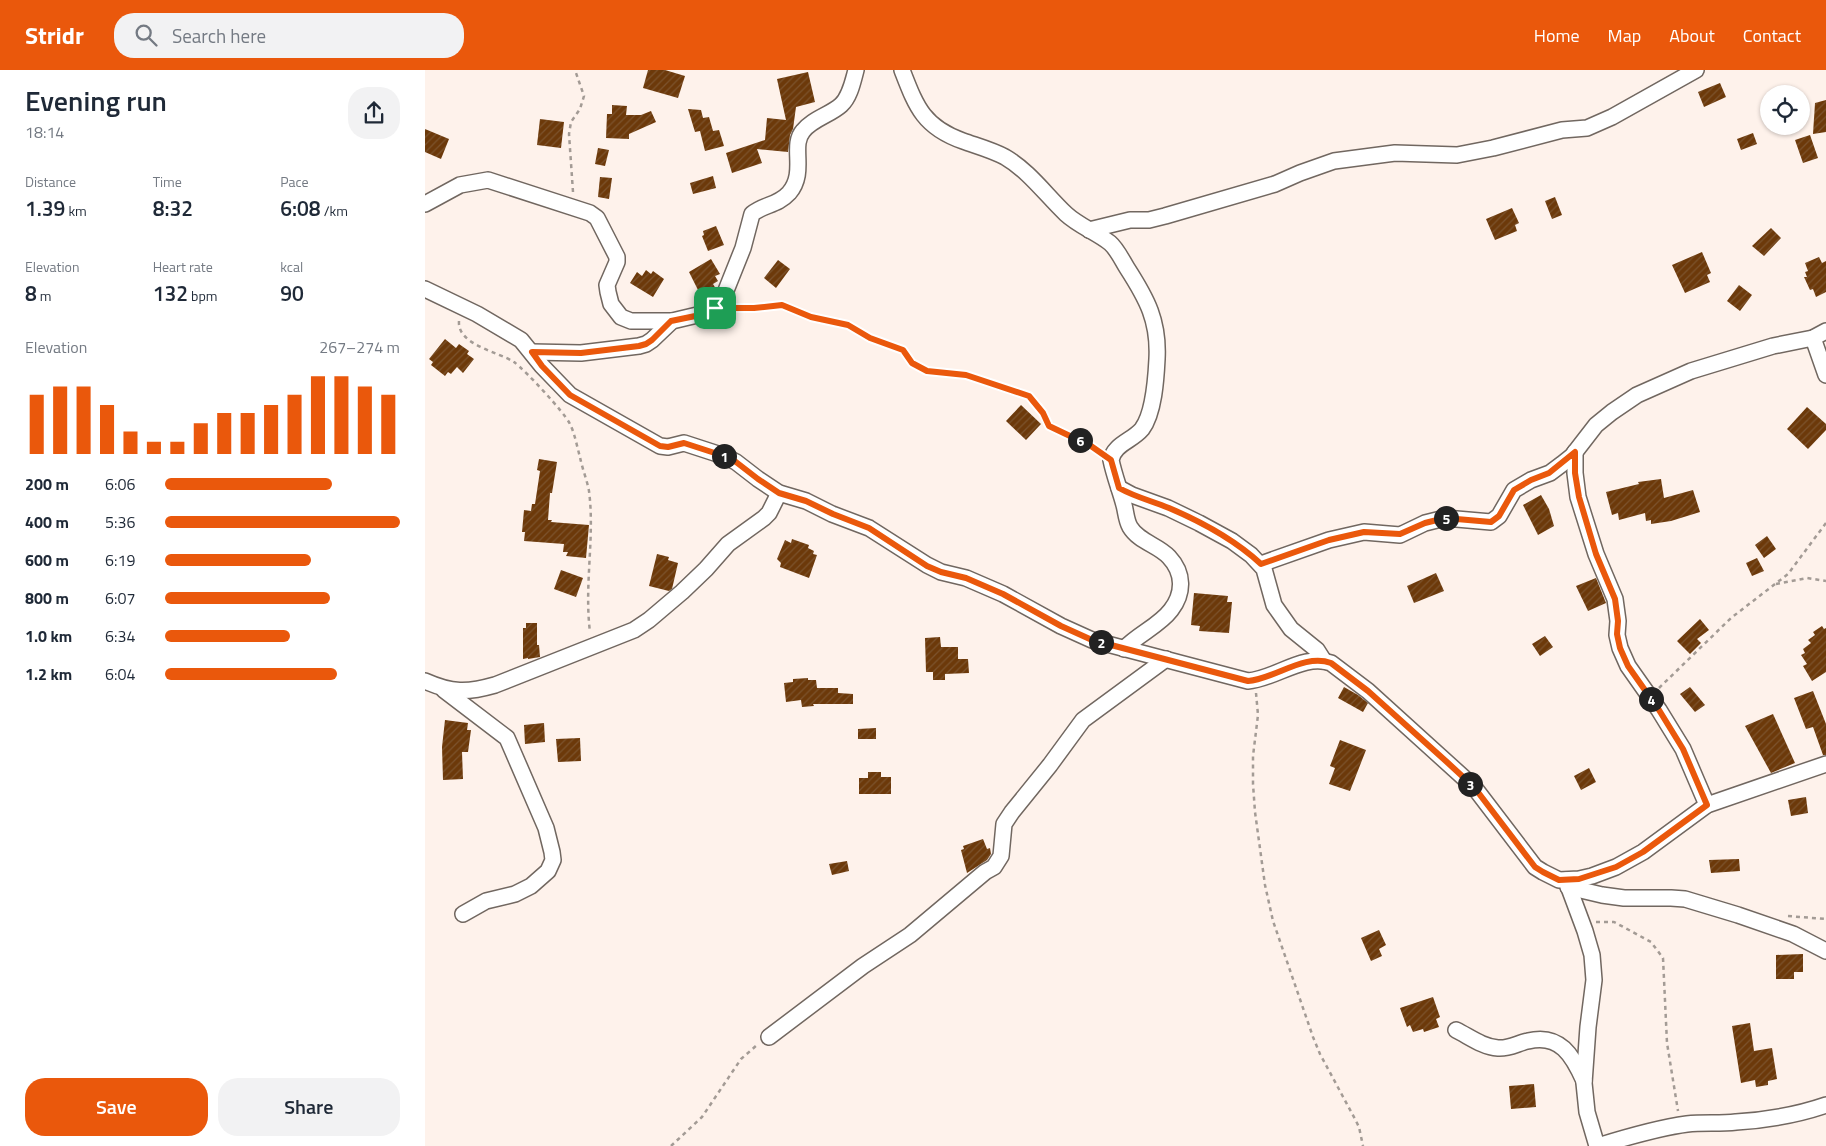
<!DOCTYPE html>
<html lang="en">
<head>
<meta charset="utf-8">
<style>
	body { margin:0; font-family:"Titillium Web",sans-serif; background:#f2f2f3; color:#1f2937; height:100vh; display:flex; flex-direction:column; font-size:19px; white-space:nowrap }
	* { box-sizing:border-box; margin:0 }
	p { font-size:16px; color:#747a83 }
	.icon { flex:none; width:28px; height:28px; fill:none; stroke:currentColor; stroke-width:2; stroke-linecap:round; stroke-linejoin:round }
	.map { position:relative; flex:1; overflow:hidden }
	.panel { display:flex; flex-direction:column; background:#fff; width:425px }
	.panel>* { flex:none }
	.controls { position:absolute; left:1335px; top:15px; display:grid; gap:10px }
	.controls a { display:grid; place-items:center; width:50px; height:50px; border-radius:50%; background:#fff; box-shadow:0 1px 4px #0004; font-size:25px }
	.pin { position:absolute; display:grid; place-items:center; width:42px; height:42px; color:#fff; margin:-21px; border-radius:10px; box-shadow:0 2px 8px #0006 }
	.km { position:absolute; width:25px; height:25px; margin:-12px; border-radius:50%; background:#222; color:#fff; font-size:14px; line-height:25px; text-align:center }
	.round { display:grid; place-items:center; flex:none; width:52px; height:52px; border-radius:20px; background:#f2f2f3 }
	.overview { display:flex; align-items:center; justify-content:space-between; height:85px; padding:0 25px }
	h1 { font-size:28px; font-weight:600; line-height:38px }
	.metrics { display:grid; grid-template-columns:repeat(3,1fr); gap:8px; height:85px; padding:5px 25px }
	.metrics div { display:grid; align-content:center }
	.metrics b { font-size:21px; font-weight:600 }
	.metrics small { font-size:14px; font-weight:400 }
	.metrics p { font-size:14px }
	.chart { height:140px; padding:10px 25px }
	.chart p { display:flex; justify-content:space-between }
	.chart svg { width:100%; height:90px; margin-top:5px; stroke:#ea580c; stroke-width:6 }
	.action { display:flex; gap:10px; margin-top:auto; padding:10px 25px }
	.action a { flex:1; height:58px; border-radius:20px; background:#ea580c; color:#fff; font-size:20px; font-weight:600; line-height:58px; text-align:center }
	.action a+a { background:#f2f2f3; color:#1f2937 }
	ul { padding:0 25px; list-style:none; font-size:16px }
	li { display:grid; grid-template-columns:80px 60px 1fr; align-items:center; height:38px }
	li i { height:12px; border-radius:6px; background:#ea580c }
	header { display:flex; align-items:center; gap:30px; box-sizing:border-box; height:70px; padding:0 25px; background:#ea580c; color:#fff }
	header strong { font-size:24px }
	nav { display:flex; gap:28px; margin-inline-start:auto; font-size:18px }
	.search { width:350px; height:45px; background:#f2f2f3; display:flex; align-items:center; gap:12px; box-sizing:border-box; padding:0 18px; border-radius:20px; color:#747a83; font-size:19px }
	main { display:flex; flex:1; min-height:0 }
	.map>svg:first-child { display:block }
	.building { fill:url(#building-hatch) }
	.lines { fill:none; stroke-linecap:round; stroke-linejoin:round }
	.minor-casing { stroke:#716760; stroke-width:18 }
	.path { stroke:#a39b95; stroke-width:2.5; stroke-dasharray:4 4; stroke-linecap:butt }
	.minor { stroke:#fff; stroke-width:15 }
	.route-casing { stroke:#fff; stroke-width:10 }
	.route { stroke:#ea580c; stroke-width:6 }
</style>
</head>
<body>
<header>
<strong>Stridr</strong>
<div class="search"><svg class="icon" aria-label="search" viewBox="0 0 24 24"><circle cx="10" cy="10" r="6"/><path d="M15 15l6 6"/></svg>Search here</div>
<nav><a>Home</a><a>Map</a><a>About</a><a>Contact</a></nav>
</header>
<main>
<section class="panel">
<div class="overview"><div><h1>Evening run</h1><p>18:14</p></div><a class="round"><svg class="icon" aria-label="share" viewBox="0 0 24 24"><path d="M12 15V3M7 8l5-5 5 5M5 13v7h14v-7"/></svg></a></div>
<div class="metrics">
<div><p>Distance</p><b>1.39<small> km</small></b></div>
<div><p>Time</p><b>8:32</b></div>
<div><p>Pace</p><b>6:08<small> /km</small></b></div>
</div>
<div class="metrics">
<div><p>Elevation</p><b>8<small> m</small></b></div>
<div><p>Heart rate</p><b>132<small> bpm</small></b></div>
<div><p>kcal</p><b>90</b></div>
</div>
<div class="chart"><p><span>Elevation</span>267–274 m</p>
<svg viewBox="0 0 160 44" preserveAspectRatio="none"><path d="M5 44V15M15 44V11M25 44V11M35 44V20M45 44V33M55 44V38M65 44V38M75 44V29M85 44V24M95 44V24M105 44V20M115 44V15M125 44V6M135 44V6M145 44V11M155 44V15"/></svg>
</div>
<ul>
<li><b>200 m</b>6:06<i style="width:71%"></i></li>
<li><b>400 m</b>5:36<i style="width:100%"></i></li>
<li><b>600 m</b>6:19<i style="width:62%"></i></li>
<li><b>800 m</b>6:07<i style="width:70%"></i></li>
<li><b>1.0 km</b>6:34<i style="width:53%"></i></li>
<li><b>1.2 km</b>6:04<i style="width:73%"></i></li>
</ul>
<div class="action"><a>Save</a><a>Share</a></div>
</section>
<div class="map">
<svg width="1401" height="1076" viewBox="0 0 1401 1076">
	<defs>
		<pattern id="building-hatch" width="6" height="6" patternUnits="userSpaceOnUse" patternTransform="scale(1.25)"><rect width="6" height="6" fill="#6c390a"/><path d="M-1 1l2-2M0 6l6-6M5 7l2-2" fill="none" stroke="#7c532d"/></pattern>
	</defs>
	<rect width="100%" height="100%" fill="#fef2eb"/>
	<g class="building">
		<polygon points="223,0 240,0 260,6 253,28 218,18"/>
		<polygon points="383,2 390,32 371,37 368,59 365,65 363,82 332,79 337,93 307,103 301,83 340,70 342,48 361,50 352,9"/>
		<polygon points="1295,13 1301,27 1279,37 1273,22"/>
		<polygon points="1401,30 1401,62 1388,64 1390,33"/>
		<polygon points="187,35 202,36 201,45 216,45 226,41 231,52 204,64 204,69 181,68 182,44 187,44"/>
		<polygon points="263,39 276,40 278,48 284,47 288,61 294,60 299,76 280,81 275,61 270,62"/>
		<polygon points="115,49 139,52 136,78 112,75"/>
		<polygon points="0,59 24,69 16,89 0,82"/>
		<polygon points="1328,63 1332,74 1316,80 1312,69"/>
		<polygon points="1385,65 1393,88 1378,93 1370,70"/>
		<polygon points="173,78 184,80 180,96 170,94"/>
		<polygon points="288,106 291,118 268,124 265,113"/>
		<polygon points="175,107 187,108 184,129 173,127"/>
		<polygon points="1130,127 1137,145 1127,149 1120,131"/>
		<polygon points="1087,138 1094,153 1090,155 1092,161 1070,170 1061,149"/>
		<polygon points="291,156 299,175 283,181 277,166 279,165 278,161"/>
		<polygon points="1346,158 1356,168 1339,186 1327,176"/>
		<polygon points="1277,182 1286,203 1282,205 1285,212 1260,223 1247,195"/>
		<polygon points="1394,187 1397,193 1401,191 1401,222 1391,227 1388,219 1385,220 1379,207 1382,207 1380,202 1383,201 1380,193"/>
		<polygon points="286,189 295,204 290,206 293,211 288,214 291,219 280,226 276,218 273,220 264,202"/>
		<polygon points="353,190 365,199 351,218 339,208"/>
		<polygon points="221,200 226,204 228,201 239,209 228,227 205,213 212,202 217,206"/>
		<polygon points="1314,215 1327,225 1315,241 1302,231"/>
		<polygon points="20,269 31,278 34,274 44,281 42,284 49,289 38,303 32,297 26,304 23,302 20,306 6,295 8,292 4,289"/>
		<polygon points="596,335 616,354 601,370 581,351"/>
		<polygon points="1382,337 1401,354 1401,360 1383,379 1362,359"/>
		<polygon points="114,389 132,392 127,423 125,423 123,450 127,450 126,452 164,455 161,488 141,486 143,482 138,482 139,474 99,471 100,462 97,462 99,440 106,441 107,434 110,434 115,401 112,400"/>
		<polygon points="1236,409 1239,428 1268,420 1275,442 1246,451 1226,454 1226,450 1221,451 1220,443 1194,450 1193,443 1187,445 1181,422 1214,414 1213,412"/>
		<polygon points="1116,425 1124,439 1129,456 1113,465 1098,435"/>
		<polygon points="1342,466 1351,479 1339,488 1330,475"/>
		<polygon points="367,469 384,475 383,478 389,481 388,484 392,485 384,508 355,497 356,493 352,489 360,470 366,473"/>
		<polygon points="232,484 244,487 243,490 253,493 247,519 244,521 224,516"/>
		<polygon points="1332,488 1339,501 1327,506 1321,493"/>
		<polygon points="136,500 158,508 151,527 129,519"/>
		<polygon points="1011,503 1019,521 989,533 982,516"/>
		<polygon points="1171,508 1181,533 1163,541 1151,516"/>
		<polygon points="769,523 803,526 802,532 807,532 804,563 774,561 775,556 766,555"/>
		<polygon points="1275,549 1284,560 1272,569 1276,573 1265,584 1252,571"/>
		<polygon points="101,553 112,553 112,575 114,575 115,587 103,589 103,588 98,589 98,558 101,558"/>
		<polygon points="1397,556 1399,559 1401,558 1401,602 1387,611 1378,596 1382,594 1376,585 1380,583 1378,579 1386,573 1383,570 1390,565 1388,562"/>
		<polygon points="1120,566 1128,577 1115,586 1107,574"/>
		<polygon points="515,567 516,577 533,577 533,589 543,589 544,603 520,604 520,610 508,610 508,602 501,602 500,568"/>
		<polygon points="383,608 383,610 391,610 392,618 413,618 413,623 428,624 428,634 388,634 389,636 377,637 376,630 361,632 359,613 368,612 368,609"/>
		<polygon points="919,617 933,625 943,633 938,642 913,628"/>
		<polygon points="1265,617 1280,635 1270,642 1255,624"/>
		<polygon points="1388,621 1401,654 1401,685 1398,685 1388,657 1381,659 1369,628"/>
		<polygon points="1348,644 1370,693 1346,703 1320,656"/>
		<polygon points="20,650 43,653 42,660 46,660 43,682 37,682 38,709 18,710 17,677"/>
		<polygon points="119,653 120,672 100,674 99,655"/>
		<polygon points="451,658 451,669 433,669 433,659"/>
		<polygon points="155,668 156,691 133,692 131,669"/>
		<polygon points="915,670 941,680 925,721 904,714 910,698 905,696"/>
		<polygon points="1164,698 1171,712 1156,720 1149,706"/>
		<polygon points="443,702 456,702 456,707 466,707 466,724 434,724 434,708 443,708"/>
		<polygon points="1381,727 1383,743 1366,746 1363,730"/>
		<polygon points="558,769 562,779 565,778 566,784 562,790 542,803 536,780 539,779 538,776"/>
		<polygon points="1314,789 1315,801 1286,803 1284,790"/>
		<polygon points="422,791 424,801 407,805 404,794"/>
		<polygon points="954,860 961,875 954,879 957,886 946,891 936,868"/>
		<polygon points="1378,884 1378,902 1369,902 1369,909 1351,909 1351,885"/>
		<polygon points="1008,927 1015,947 1011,949 1014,957 999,962 998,959 988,962 985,955 982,957 975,938"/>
		<polygon points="1325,953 1329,981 1347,978 1352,1009 1343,1011 1343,1015 1331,1017 1330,1010 1316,1013 1307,956"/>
		<polygon points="1109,1014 1111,1037 1086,1039 1084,1016"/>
	</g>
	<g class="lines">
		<defs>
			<g id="minor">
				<path d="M477,0C491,36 498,57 538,71C552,76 567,80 580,87C604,101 621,125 641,144C654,156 671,162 685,173C692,179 697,190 702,198C722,229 734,251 732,289C731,309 729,343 717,359C707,371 689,374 686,390C689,405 695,420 699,435C701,442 701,450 705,457C714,472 733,475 744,487C759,503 759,523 746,540C734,556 713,564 699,579"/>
				<polyline points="0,134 35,115 63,110 165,143 172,148 192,187 192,192 182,215 183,222 186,234 196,247 206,251 247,251"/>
				<polyline points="664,160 705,150 724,150 740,146 850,114 875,103 909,91 970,83 1032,85 1068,78 1137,60 1162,58 1187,47 1271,0"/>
				<path d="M0,219L52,244L96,270L117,296L145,325L235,376L243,377L259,373L299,386L311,392L333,409L354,423L381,431L407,444L444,458L502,495L516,502L541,508L578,524L636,556L667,570L823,611C850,609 879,583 906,593L943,621L1049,717L1110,797L1118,802L1134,810L1154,809L1167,806L1191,797L1218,782L1282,735L1401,694"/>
				<polyline points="1388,268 1401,305"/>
				<path d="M107,282L156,283L214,276L221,274L227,270L247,251L285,242L298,228L318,178L327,144C339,134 352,136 364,123C382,102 365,76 378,61C387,49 405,45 416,35C425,27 428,11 431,0"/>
				<polyline points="1150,382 1150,403 1153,427 1171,484 1190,529 1193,551 1192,565 1195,578 1203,596 1234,640 1258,679 1282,735"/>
				<polyline points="694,418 707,425 743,438 774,453 807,471 826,485 839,499 849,535 866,559 892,580 899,591"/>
				<polyline points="836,494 904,470 939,462 975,465 1000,453 1020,448 1066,452 1074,446 1089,420 1106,410 1125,403 1137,394 1147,386 1171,355 1187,342 1212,325 1266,301 1348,276 1388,268 1401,261"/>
				<path d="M0,611C27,623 42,623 70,615L209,560L224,550L257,522L281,499L303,474L339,448L344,443L354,423"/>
				<polyline points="19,620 82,668 121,758 127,782 128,790 123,801 106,816 90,824 61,831 38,844"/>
				<polyline points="1141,810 1160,861 1167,885 1169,910 1163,957 1159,1013 1162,1042 1172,1076"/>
				<polyline points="1143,817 1177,825 1199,828 1246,828 1260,829 1313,845 1368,864 1401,881"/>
				<path d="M1031,960C1045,967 1058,977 1073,978C1084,979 1093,973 1103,971C1135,963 1148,986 1159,1011"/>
				<polyline points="344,967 438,896 485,865 560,802 569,797 576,786 579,754 587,742 625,695 658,650 741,589"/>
				<path d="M1173,1076C1202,1067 1232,1058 1262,1054C1278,1052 1295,1054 1311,1052C1342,1050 1372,1045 1401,1035"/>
			</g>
		</defs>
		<use href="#minor" class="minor-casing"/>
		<g class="path">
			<polyline points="148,122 144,64 146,52 155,39 159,26 150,0"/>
			<polyline points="309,238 329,239 357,235 386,247 423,255 445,268 477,280 487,293 501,301 541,305 578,319 598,324 609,331 618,343 624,356 666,376 674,381"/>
			<path d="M34,251C32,275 74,282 89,292C101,301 139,342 145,354C150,364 152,377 155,387C157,398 162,410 164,421C170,467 159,515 165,562"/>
			<polyline points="1351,514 1382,508 1401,511"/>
			<polyline points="1234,618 1306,548 1363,504 1401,453"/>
			<polyline points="831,623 833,645 828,686 828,714 830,742 840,815 848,851 888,967 895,984 930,1049 934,1057 938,1076"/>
			<polyline points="1363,846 1401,849"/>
			<polyline points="1171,852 1189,852 1204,860 1226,872 1238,888 1242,973 1253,1041"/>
			<polyline points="246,1076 277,1047 316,989 332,975"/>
		</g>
		<use href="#minor" class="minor"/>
	</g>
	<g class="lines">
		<defs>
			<path id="route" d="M357,235L386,247L423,255L445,268L478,280L487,293L502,301L541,305L604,326L618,343L624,356L666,376L686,390L694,418C710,427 727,431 744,438C777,452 810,470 836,494L904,470L939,462L975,464L1000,453L1020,448L1066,452L1074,446L1089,420L1106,410L1124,403L1150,382V403L1154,427L1171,484L1190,529L1193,551L1192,564L1195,578L1203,596L1234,640L1258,679L1282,735L1218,782L1191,797L1154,809L1134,810L1118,802L1110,797L1049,717L1023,693L943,621L906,593C879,583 850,609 823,611L667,570L636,556L578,524L541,508L516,502L502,496L444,458L408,444L381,431L354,423L333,409L311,392L299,386L259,373L243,377L235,376L145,325L117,296L107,282L156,283L214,276L221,274L227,270L246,251L280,244L290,238H329Z"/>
		</defs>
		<use href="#route" class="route-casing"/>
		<use href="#route" class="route"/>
	</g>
</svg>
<div class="controls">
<a><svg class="icon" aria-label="locate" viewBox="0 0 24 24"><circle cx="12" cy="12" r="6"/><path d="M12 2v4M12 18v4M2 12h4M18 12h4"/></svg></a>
</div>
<div class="pin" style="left:290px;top:238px;background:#1e9e55"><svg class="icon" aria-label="arrive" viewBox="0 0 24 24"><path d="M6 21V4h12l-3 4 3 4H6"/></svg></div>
<b class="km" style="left:299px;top:386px">1</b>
<b class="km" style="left:676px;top:572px">2</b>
<b class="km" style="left:1045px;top:714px">3</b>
<b class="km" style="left:1226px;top:629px">4</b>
<b class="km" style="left:1021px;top:448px">5</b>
<b class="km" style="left:655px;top:370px">6</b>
</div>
</main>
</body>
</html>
